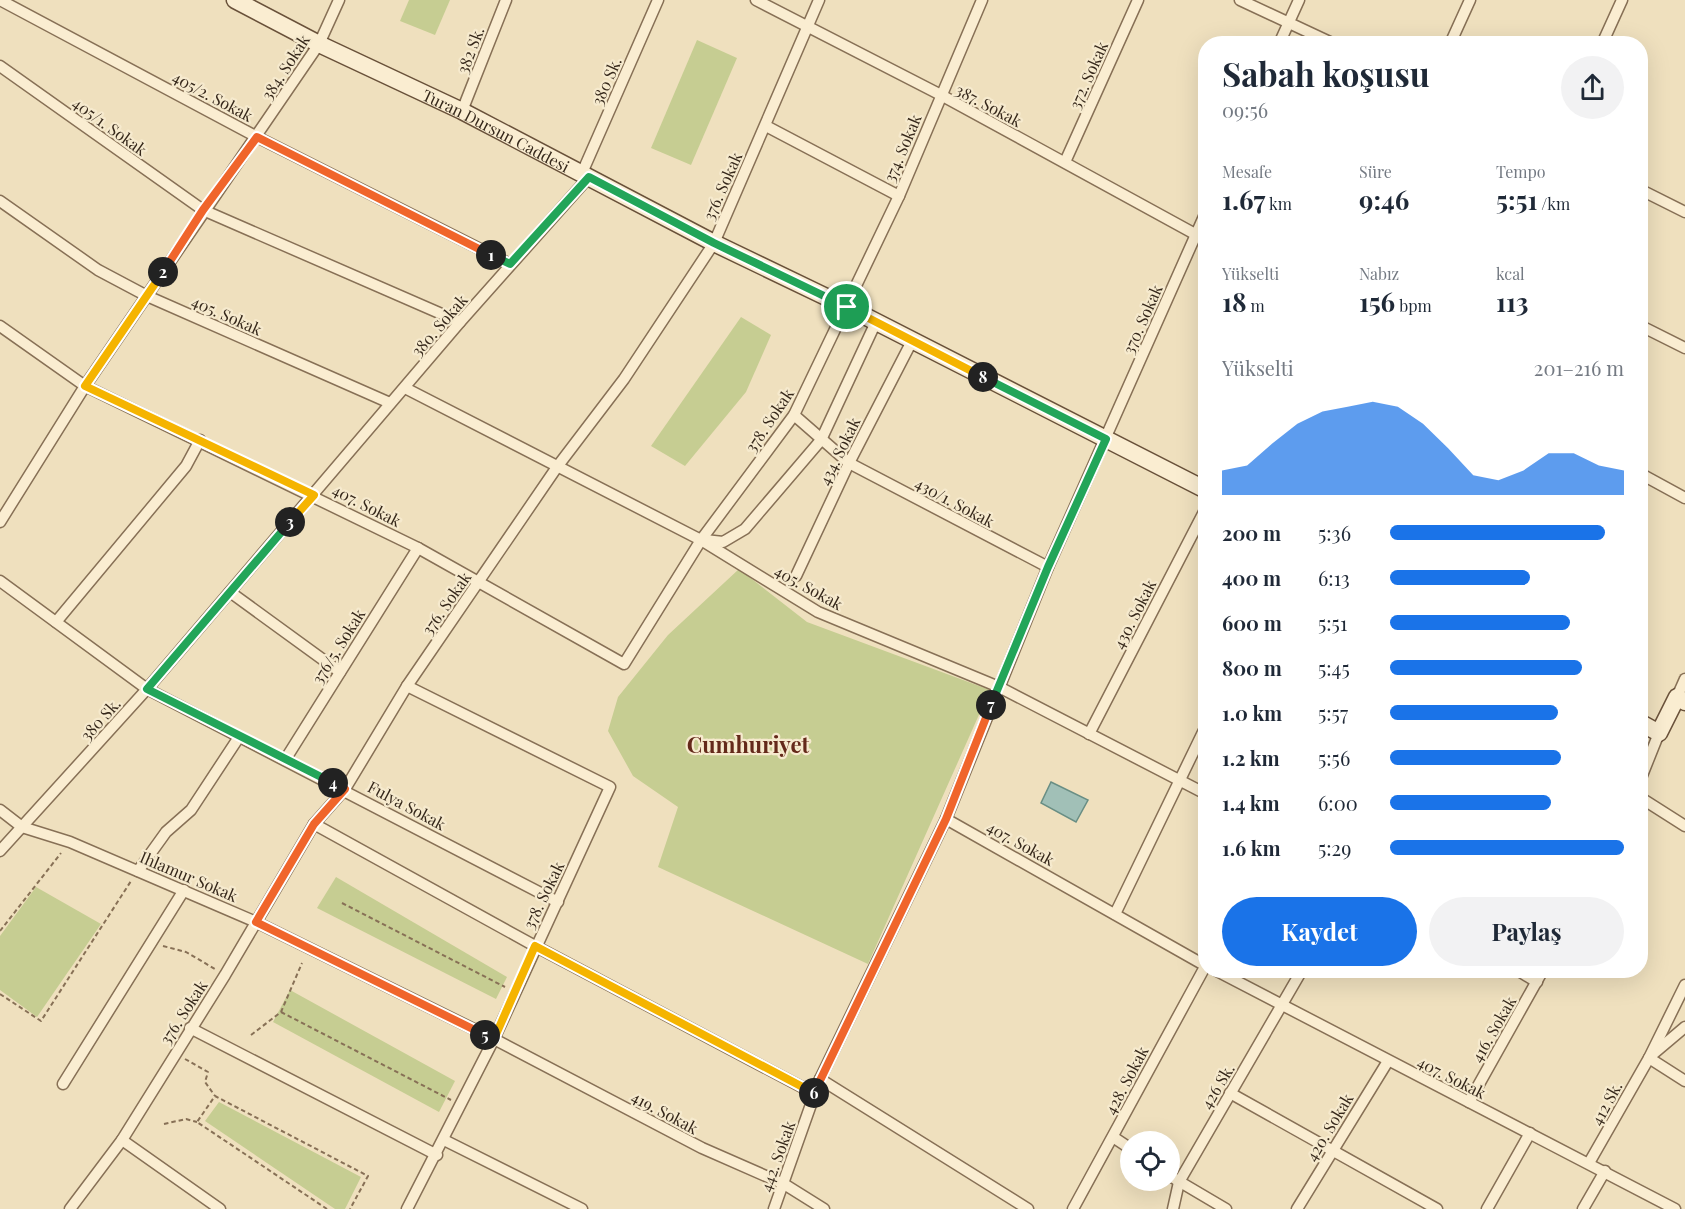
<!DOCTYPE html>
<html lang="tr">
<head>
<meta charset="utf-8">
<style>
	body { margin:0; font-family:"Playfair Display",serif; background:#f2f2f3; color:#1f2937; height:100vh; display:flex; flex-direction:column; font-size:22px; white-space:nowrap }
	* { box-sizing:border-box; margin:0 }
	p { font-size:20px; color:#747a83 }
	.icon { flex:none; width:33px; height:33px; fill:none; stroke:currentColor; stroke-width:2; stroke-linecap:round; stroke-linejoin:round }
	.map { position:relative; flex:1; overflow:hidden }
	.panel { position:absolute; left:1198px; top:36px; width:450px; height:942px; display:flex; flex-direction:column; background:#fff; border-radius:24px; box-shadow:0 6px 24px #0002 }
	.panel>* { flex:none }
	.controls { position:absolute; left:1120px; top:1131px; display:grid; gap:12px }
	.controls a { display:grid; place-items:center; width:60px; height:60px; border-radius:50%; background:#fff; box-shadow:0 6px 24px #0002; font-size:30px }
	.pin { position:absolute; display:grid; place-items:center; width:51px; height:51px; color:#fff; margin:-26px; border:3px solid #fff; border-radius:50%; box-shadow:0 2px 6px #0007 }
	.km { position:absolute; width:30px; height:30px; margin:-15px; border-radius:50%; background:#222; color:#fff; font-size:16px; line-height:30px; text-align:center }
	.round { display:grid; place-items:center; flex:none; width:63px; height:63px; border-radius:32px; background:#f2f2f3 }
	.summary { display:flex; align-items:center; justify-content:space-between; height:102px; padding:0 24px }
	h1 { font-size:33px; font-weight:700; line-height:45px }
	.metrics { display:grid; grid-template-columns:repeat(3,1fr); gap:9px; height:102px; padding:6px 24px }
	.metrics div { display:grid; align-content:center }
	.metrics b { font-size:26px; font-weight:700 }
	.metrics small { font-size:16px; font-weight:400 }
	.metrics p { font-size:16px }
	.chart { height:168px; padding:12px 24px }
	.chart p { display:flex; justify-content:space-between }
	.chart svg { width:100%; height:108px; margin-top:6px; fill:#1a73e8; opacity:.7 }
	.primary-button { display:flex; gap:12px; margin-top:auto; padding:12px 24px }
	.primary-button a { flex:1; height:69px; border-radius:36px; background:#1a73e8; color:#fff; font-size:24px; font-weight:700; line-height:69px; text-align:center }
	.primary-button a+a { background:#f2f2f3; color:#1f2937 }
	ul { padding:0 24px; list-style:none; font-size:20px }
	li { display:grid; grid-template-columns:96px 72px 1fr; align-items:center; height:45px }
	li i { height:15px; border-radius:8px; background:#1a73e8 }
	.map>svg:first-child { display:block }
	.green { fill:#c6cd92 }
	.water { fill:#a1c0b7; stroke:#698e84; stroke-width:1.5 }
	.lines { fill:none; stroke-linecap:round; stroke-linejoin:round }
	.street-casing { stroke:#877056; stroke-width:13 }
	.secondary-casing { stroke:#69513a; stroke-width:19 }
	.path { stroke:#877056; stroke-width:2; stroke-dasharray:4.5 3; stroke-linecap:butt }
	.street { stroke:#faedd1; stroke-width:10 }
	.secondary { stroke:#faedd1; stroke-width:16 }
	.split-1-casing { stroke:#fff; stroke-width:12 }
	.split-2-casing { stroke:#fff; stroke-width:12 }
	.split-3-casing { stroke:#fff; stroke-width:12 }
	.split-4-casing { stroke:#fff; stroke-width:12 }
	.split-5-casing { stroke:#fff; stroke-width:12 }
	.split-6-casing { stroke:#fff; stroke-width:12 }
	.split-7-casing { stroke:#fff; stroke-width:12 }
	.split-8-casing { stroke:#fff; stroke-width:12 }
	.split-9-casing { stroke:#fff; stroke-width:12 }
	.split-1 { stroke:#22a559; stroke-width:8 }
	.split-2 { stroke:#f0652b; stroke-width:8 }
	.split-3 { stroke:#f5b400; stroke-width:8 }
	.split-4 { stroke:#22a559; stroke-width:8 }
	.split-5 { stroke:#f0652b; stroke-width:8 }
	.split-6 { stroke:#f5b400; stroke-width:8 }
	.split-7 { stroke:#f0652b; stroke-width:8 }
	.split-8 { stroke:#22a559; stroke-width:8 }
	.split-9 { stroke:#f5b400; stroke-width:8 }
	.labels { text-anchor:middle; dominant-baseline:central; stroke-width:4.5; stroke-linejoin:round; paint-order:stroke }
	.street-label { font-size:16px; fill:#36281b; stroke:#f6eace }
	.district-label { font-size:22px; font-weight:bold; fill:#64291a; stroke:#f6eace }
</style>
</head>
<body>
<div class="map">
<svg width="1685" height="1209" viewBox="0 0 1685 1209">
	<rect width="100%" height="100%" fill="#efe0be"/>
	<g class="green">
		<polygon points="409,0 450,0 435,35 400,21"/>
		<polygon points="697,40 737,58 691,165 651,148"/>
		<polygon points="741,317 771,335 746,392 685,466 651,446"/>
		<polygon points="739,569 807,622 990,690 868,964 658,867 678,807 633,776 608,731 618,697 668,635"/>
		<polygon points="336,877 507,977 496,999 317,908"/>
		<polygon points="36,887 101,924 37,1017 0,990 0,936"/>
		<polygon points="290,990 455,1081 439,1112 273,1022"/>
		<polygon points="219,1102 361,1177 345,1209 335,1209 205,1121"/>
	</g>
	<polygon class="water" points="1051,782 1088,800 1076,822 1041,803"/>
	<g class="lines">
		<defs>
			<g id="street">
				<polyline points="0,0 257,137 510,264"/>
				<polyline points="756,0 941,95 1206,240"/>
				<polyline points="1240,0 1334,44"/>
				<polyline points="1279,44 1299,0"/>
				<polyline points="1450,44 1470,0"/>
				<polyline points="1602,44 1622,0"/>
				<polyline points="0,66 203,210 460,322"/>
				<polyline points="462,111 506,0"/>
				<polyline points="766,126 899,196"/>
				<polyline points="1065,162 1138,0"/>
				<polyline points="582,173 658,0"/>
				<polyline points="1641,190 1685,212"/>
				<polyline points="0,201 98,270 147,296 390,403"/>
				<polyline points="0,326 85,386 418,548 624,664 701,540 794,415 899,196 982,0"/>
				<polyline points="1641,326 1685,348"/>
				<polyline points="405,388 701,540 818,612 999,687 1206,794"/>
				<polyline points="794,415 849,463 1048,567"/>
				<polyline points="1641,474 1685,498"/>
				<polyline points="0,522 85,386 319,44 339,0"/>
				<polyline points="705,540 723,542 745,529 821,440 876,322"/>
				<polyline points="796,576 849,463 912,341"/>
				<polyline points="0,581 147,689 558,902"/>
				<polyline points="230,592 340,672"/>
				<polyline points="56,622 186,466 200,440"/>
				<polyline points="407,686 610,787 494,1039 407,1209"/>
				<polyline points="1677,697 1685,679"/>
				<polyline points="1089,734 1206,508"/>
				<polyline points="285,760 418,548"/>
				<polyline points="1641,778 1659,733"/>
				<polyline points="1641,798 1685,826"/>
				<polyline points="0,810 22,827 70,842 256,922 494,1039 702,1148 784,1184 824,1209"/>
				<polyline points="946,819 1206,966"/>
				<polyline points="314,824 535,946 815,1094"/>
				<polyline points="0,851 147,689 460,322 589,177"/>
				<polyline points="138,871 166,832 191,810 239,737"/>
				<polyline points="1115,914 1206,726"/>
				<polyline points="1215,970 1675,1209"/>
				<polyline points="1517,970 1537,982"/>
				<polyline points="190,1028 437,1155"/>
				<polyline points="1653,1054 1685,1027"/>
				<polyline points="1649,1058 1685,1081"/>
				<polyline points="820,1079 1028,1209"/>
				<polyline points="63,1084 184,890"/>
				<polyline points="1230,1093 1437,1209"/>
				<polyline points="1469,1102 1543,970"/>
				<polyline points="1113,1137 1131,1149"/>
				<polyline points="122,1140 220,1209"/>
				<polyline points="444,1140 582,1209"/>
				<polyline points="1589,1163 1649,1058 1685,985"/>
				<polyline points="1170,1176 1226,1209"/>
				<polyline points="70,1209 122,1140 225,975 314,824 345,789 407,686 557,467 624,379 714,243 819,0"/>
				<polyline points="774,1209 820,1079 946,819 1048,567 1206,212"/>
				<polyline points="1073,1209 1206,965"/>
				<polyline points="1173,1209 1179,1182 1302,970"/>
				<polyline points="1297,1209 1388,1061"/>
				<polyline points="1487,1209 1530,1133"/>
				<polyline points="1583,1209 1605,1171"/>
			</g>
			<g id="secondary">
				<path id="s1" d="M235,0L319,44L462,111L714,243L847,307L1206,490"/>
				<polyline points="1641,723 1659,733 1677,697 1685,702"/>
			</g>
		</defs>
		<use href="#street" class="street-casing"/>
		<use href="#secondary" class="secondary-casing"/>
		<g class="path">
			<polyline points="342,903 505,987"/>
			<polyline points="0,931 61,853"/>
			<polyline points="163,946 186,952 215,969"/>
			<polyline points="0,994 41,1021 131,881"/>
			<polyline points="281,1012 451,1100"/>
			<polyline points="251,1035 281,1012 302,963"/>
			<polyline points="185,1059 208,1072 205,1082 215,1096"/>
			<polyline points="164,1124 186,1119 197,1122"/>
			<polyline points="327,1209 197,1122 215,1096 368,1176 350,1209"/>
		</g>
		<use href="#street" class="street"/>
		<use href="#secondary" class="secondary"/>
	</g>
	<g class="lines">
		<defs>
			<polyline id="split-1" points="491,255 510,264 589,177 714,243 847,307"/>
			<polyline id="split-2" points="163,272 203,210 257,137 491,255"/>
			<polyline id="split-3" points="163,272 85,386 314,495 290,522"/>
			<polyline id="split-4" points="290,522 147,689 333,783"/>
			<polyline id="split-5" points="333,783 345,789 314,824 256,922 485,1035"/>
			<polyline id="split-6" points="485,1035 494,1039 535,946 814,1093"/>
			<polyline id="split-7" points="814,1093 946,819 991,705"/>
			<polyline id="split-8" points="983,377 1106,439 1048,567 991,705"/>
			<polyline id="split-9" points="847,307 983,377"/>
		</defs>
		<use href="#split-1" class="split-1-casing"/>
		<use href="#split-2" class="split-2-casing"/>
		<use href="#split-3" class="split-3-casing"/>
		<use href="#split-4" class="split-4-casing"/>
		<use href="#split-5" class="split-5-casing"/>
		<use href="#split-6" class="split-6-casing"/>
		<use href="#split-7" class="split-7-casing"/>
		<use href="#split-8" class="split-8-casing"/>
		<use href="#split-9" class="split-9-casing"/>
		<use href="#split-1" class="split-1"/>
		<use href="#split-2" class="split-2"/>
		<use href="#split-3" class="split-3"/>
		<use href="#split-4" class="split-4"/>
		<use href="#split-5" class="split-5"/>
		<use href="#split-6" class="split-6"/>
		<use href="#split-7" class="split-7"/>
		<use href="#split-8" class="split-8"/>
		<use href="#split-9" class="split-9"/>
	</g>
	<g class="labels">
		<g class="street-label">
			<text transform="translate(470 50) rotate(-69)">382 Sk.</text>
			<text transform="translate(285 67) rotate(-57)">384. Sokak</text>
			<text transform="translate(1088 75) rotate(-66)">372. Sokak</text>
			<text transform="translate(606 81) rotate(-66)">380 Sk.</text>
			<text transform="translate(213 96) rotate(28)">405/2. Sokak</text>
			<text transform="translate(989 105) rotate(28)">387. Sokak</text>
			<text transform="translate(110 126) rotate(36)">405/1. Sokak</text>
			<text stroke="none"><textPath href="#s1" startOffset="292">Turan Dursun Caddesi</textPath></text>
			<text transform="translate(902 148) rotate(-67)">374. Sokak</text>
			<text transform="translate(722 186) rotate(-66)">376. Sokak</text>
			<text transform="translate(227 315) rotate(24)">405. Sokak</text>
			<text transform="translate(1142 319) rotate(-66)">370. Sokak</text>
			<text transform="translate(439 325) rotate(-49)">380. Sokak</text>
			<text transform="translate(769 420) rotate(-56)">378. Sokak</text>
			<text transform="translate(839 451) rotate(-64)">434. Sokak</text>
			<text transform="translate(955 502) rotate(28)">430/1. Sokak</text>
			<text transform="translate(367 505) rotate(27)">407. Sokak</text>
			<text transform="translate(809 587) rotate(29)">405. Sokak</text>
			<text transform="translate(446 603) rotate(-55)">376. Sokak</text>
			<text transform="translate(1134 614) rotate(-63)">430. Sokak</text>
			<text transform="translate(338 646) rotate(-58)">376/5. Sokak</text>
			<text transform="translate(100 719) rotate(-48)">380 Sk.</text>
			<text transform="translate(407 805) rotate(28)">Fulya Sokak</text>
			<text transform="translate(1021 843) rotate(29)">407. Sokak</text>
			<text transform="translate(189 876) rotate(23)">Ihlamur Sokak</text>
			<text transform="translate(543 895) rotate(-64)">378. Sokak</text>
			<text transform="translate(183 1012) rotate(-57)">376. Sokak</text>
			<text transform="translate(1493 1029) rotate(-60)">416. Sokak</text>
			<text transform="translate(1452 1077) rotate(27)">407. Sokak</text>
			<text transform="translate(1126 1080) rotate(-62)">428. Sokak</text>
			<text transform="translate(1217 1086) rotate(-59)">426 Sk.</text>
			<text transform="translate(1606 1103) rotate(-61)">412 Sk.</text>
			<text transform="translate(665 1112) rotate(28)">419. Sokak</text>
			<text transform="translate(1329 1127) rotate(-59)">420. Sokak</text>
			<text transform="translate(777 1156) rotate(-70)">442. Sokak</text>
		</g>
		<g class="district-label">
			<text x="748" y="744">Cumhuriyet</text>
		</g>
	</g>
</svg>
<div class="controls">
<a><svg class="icon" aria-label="locate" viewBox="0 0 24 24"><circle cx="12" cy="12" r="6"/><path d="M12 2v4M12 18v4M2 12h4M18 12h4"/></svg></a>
</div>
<div class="pin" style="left:847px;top:307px;background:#1e9e55"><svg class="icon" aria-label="arrive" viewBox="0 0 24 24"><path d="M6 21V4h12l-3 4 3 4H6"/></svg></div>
<b class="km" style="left:491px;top:255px">1</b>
<b class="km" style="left:163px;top:272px">2</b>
<b class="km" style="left:290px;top:522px">3</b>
<b class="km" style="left:333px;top:783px">4</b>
<b class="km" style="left:485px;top:1035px">5</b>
<b class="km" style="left:814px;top:1093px">6</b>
<b class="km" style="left:991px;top:705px">7</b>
<b class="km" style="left:983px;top:377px">8</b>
<section class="panel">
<div class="summary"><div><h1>Sabah koşusu</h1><p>09:56</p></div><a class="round"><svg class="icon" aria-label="share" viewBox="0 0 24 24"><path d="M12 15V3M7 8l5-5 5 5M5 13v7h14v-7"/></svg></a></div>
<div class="metrics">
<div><p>Mesafe</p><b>1.67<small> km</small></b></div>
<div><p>Süre</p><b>9:46</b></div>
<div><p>Tempo</p><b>5:51<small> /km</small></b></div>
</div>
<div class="metrics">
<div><p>Yükselti</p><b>18<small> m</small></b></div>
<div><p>Nabız</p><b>156<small> bpm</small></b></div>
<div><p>kcal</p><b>113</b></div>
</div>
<div class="chart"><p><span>Yükselti</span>201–216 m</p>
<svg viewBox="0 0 160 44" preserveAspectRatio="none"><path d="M0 44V34L10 32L20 23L30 15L40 10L50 8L60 6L70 8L80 15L90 25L100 36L110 38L120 34L130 27L140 27L150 32L160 34V44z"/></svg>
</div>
<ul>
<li><b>200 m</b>5:36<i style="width:92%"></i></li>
<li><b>400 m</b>6:13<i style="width:60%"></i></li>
<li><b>600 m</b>5:51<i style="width:77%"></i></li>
<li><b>800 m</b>5:45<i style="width:82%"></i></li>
<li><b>1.0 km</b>5:57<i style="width:72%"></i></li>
<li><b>1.2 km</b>5:56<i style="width:73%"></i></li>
<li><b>1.4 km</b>6:00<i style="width:69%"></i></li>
<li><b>1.6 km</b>5:29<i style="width:100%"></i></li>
</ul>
<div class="primary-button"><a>Kaydet</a><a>Paylaş</a></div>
</section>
</div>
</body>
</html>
